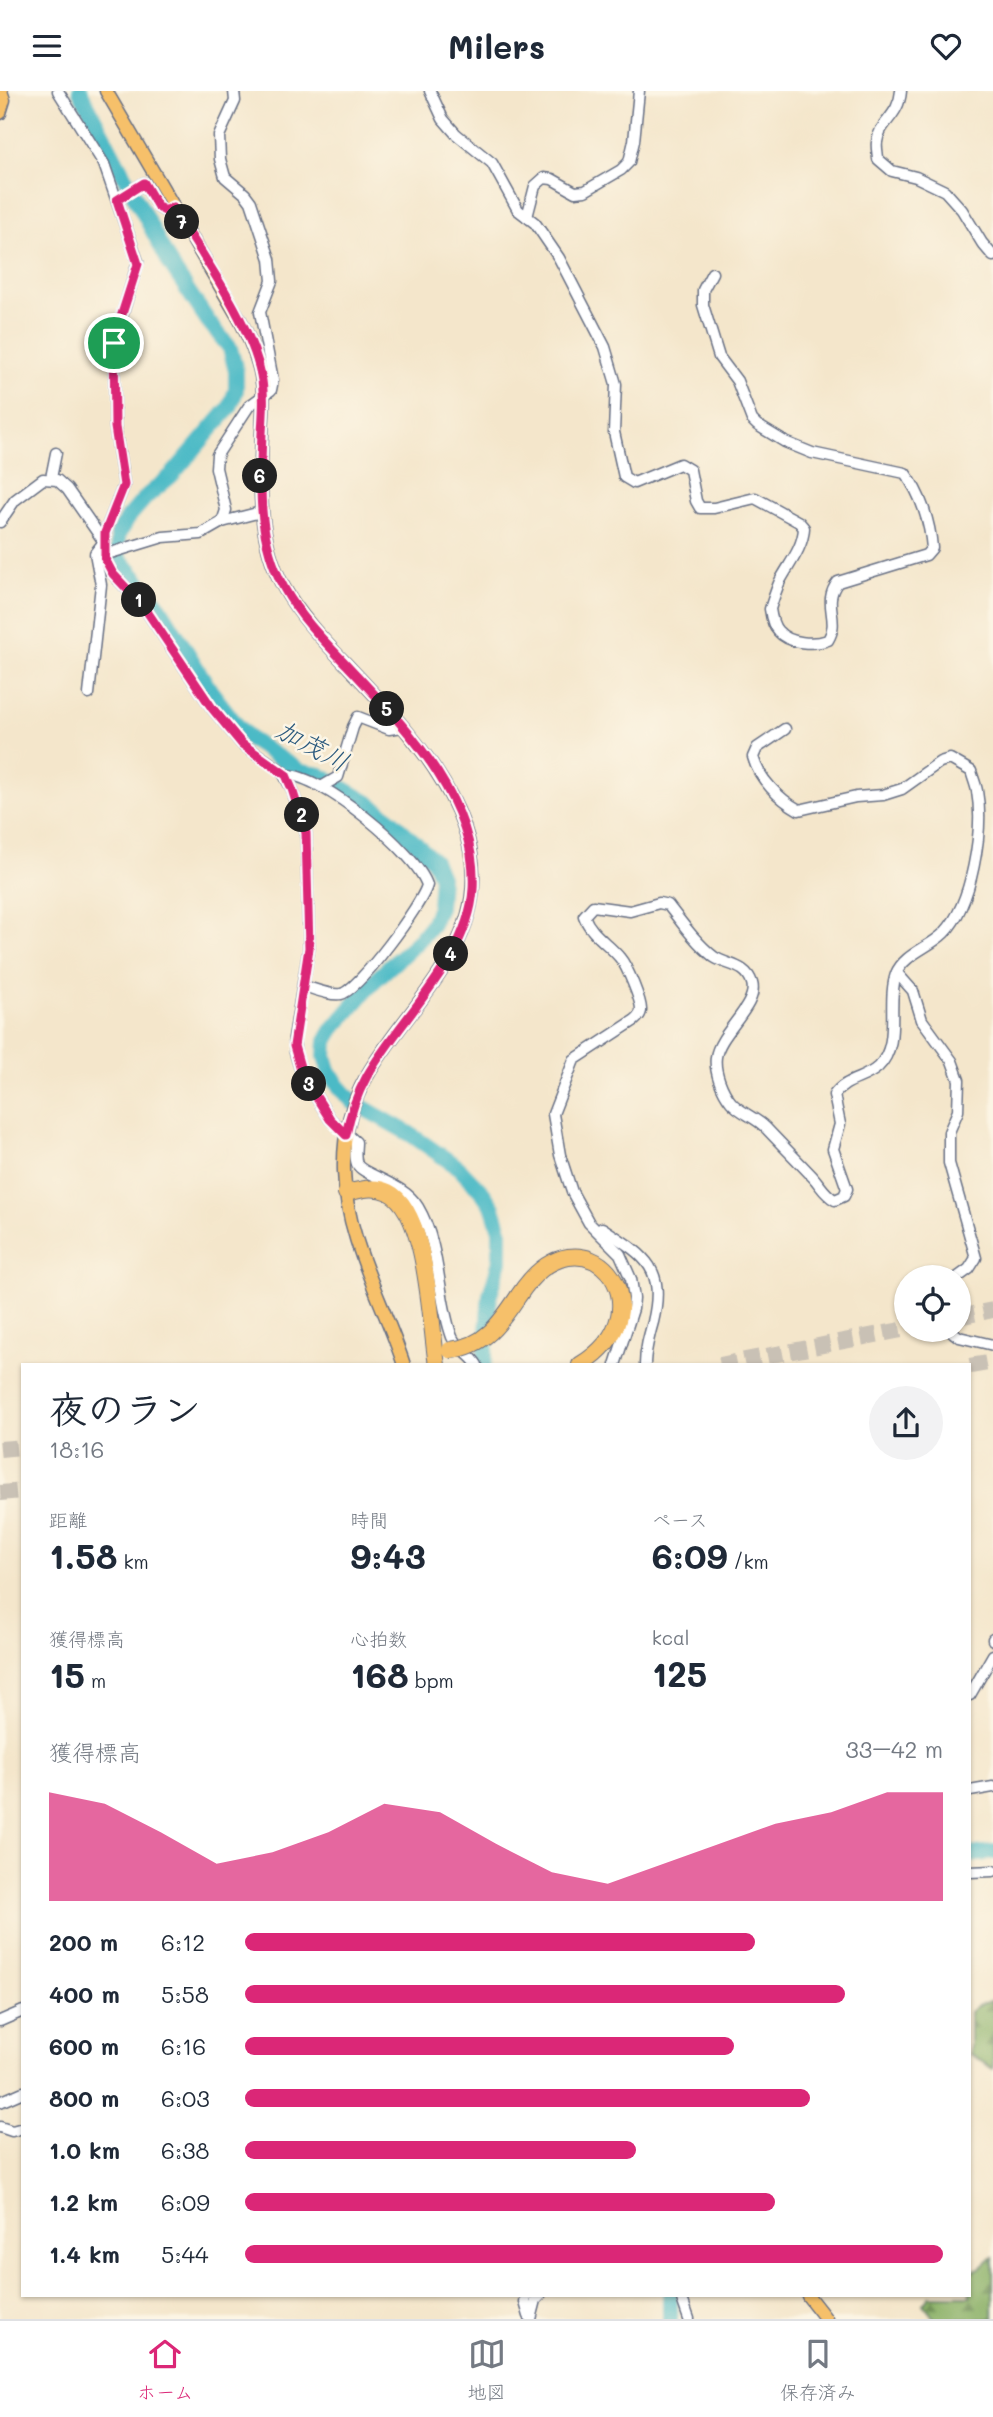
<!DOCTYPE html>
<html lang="ja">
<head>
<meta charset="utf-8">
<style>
	body { margin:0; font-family:Mali,"Klee One",sans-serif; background:#f2f2f3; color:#1f2937; height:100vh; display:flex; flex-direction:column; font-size:26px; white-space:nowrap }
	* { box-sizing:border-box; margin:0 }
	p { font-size:23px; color:#747a83 }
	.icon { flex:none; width:38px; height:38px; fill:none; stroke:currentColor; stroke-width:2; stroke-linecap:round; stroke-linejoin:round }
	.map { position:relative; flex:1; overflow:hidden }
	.details { position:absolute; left:21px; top:1272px; width:950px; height:934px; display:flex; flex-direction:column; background:#fff; border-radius:0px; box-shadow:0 2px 5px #0004 }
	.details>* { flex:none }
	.fabs { position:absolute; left:894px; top:1174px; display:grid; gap:14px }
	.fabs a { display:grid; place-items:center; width:77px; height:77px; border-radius:50%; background:#fff; box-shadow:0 2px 5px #0004; font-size:35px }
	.pin { position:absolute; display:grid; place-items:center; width:60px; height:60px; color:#fff; margin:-30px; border:4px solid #fff; border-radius:50%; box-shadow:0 2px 7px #0007 }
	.km { position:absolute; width:35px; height:35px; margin:-18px; border-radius:50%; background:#222; color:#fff; font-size:19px; line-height:35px; text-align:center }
	.round { display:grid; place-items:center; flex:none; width:74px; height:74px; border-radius:37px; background:#f2f2f3 }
	.overview { display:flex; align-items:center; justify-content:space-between; height:119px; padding:0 28px }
	h1 { font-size:38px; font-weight:700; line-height:52px }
	.stats { display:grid; grid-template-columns:repeat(3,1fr); gap:10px; height:119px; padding:7px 28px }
	.stats div { display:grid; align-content:center }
	.stats b { font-size:35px; font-weight:700 }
	.stats small { font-size:19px; font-weight:400 }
	.stats p { font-size:19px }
	.chart { height:196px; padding:14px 28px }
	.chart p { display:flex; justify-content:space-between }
	.chart svg { width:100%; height:126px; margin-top:7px; fill:#db2777; opacity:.7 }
	ul { padding:0 28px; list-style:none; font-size:23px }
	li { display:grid; grid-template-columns:112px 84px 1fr; align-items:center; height:52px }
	li i { height:18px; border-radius:9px; background:#db2777 }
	header { display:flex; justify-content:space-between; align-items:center; height:91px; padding:0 28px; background:#fff; font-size:32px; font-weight:700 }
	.tab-bar { display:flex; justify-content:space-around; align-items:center; height:98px; border-top:2px solid #e0e1e3; background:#fff; font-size:19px; color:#747a83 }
	.tab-bar a { display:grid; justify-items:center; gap:4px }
	.tab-bar .active { color:#db2777 }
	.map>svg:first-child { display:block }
	.forest { fill:url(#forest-firs); stroke:#537062; stroke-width:2 }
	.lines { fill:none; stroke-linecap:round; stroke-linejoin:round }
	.river { stroke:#4cbac6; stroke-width:16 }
	.highway-tunnel { stroke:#c9c1b5; stroke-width:16; stroke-dasharray:16 8; stroke-linecap:butt }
	.minor-casing { stroke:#676f84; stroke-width:13 }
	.major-casing { stroke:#676f84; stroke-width:15 }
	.highway-casing { stroke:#676f84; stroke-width:18 }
	.minor { stroke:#fff; stroke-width:10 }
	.major { stroke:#f6c06b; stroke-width:12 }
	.highway { stroke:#f6c06b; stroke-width:16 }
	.highway-bridge-casing { stroke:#676f84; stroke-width:18; stroke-linecap:butt }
	.highway-bridge { stroke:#f6c06b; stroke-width:16 }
	.route-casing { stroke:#fff; stroke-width:14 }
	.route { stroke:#db2777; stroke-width:9 }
	.labels { text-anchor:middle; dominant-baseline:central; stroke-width:5; stroke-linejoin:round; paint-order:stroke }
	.water-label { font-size:26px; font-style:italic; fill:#2a597d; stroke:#fcf5e5 }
</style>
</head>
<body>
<header><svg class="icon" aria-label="menu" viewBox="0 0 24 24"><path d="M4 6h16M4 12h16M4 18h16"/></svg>Milers<svg class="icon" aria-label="heart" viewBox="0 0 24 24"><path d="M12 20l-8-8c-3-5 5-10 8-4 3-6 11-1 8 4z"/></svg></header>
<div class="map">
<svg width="993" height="2228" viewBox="0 0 993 2228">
	<defs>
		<pattern id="forest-firs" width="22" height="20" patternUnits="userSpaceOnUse" patternTransform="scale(1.75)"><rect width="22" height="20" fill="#8bb167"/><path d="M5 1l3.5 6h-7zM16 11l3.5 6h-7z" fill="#719058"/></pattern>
	</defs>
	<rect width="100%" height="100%" fill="#fcf5e5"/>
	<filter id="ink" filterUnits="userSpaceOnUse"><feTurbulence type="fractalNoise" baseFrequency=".0143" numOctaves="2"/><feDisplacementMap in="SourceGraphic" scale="14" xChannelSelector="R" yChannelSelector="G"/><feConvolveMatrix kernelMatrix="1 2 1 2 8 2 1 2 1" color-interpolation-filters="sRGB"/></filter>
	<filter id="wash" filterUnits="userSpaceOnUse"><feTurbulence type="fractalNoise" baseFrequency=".00686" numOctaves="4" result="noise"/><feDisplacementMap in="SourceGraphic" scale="28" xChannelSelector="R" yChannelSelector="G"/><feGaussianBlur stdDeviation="1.57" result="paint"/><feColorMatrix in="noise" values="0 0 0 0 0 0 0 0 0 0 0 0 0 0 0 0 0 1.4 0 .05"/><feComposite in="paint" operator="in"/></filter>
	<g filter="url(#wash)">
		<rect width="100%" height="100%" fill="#f4e6cb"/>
		<g class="forest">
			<polygon points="993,1909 993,1978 970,1963 970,1921 977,1915"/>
			<polygon points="993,2166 993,2228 935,2228 923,2213 929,2205 970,2205 970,2181 982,2176"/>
		</g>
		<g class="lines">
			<g class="river">
				<polyline points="80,0 170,173 208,230 230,257 236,280 236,299 230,316 172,384 147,405 126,429 118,444 118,466 157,512 210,599 236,633 251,649 301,681 320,684 370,713 389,727 434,770 441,786 439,816 432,833 419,849 374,890 333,938 326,950 325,965 329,979 338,994 353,1011 410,1043 459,1077 483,1102 493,1117 500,1139 500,1170 490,1204 484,1274"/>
				<polyline points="970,1764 993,1761"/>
				<polyline points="670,2228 670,2205"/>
			</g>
		</g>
	</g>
	<g filter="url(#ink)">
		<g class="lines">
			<g class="highway-tunnel">
				<polyline points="959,1226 993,1219"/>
				<polyline points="720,1274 906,1238"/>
				<polyline points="970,1275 993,1271"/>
				<polyline points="0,1358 23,1356"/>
				<polyline points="0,1402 23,1400"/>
			</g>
			<defs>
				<g id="minor">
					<path d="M58,0L104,73L138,171L114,252L115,336L124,394L105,442L103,452L105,468L113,483L144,516L212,617L242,653L282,680L292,698L306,742L309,857L294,947L295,961L302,983L330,1028L356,1051C356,1058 354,1066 357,1073C362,1084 404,1092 418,1116C441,1155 437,1205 452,1246C457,1258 471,1263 477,1274"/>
					<path d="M430,0L443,28L456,43L492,72L518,119L535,132L559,167L605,256L616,293L614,341L624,386L634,392L680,373L690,379L696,410L700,417H714L755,407L799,431L804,437C803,457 789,473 780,490C776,499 773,509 770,518C771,525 773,535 778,540C789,553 814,554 828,549C841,528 821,512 838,491L926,464L932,457C930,432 921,403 905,382L812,362L785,351L757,334L752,329L737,290L719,266L703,214V199L712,182"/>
					<path d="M901,0C899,26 879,31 877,51C876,56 878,63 878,68L892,80L916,86L945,100L962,119L982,152L993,165"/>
					<polyline points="117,109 144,92 158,116 165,120 173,116"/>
					<polyline points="527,126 535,95 544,87 552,88 575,101 585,100 621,79 629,71 634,50 639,0"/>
					<polyline points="51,387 56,362"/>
					<polyline points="0,431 15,409 43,388 57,389 67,398 104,451"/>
					<polyline points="222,431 226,419 216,377 217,364 249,315 271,299 273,289 260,221 272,190 270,168 251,111 245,103 225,86 220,68 219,45 235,10 234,0"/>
					<polyline points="104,464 163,446 201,443 222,431 261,421"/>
					<polyline points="89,603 101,494 95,462 103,452"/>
					<path d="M286,684C320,682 417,762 427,794C423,812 358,900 341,903C331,905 314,898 304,895"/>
					<polyline points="321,696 338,686 353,636 358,626 389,638 402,636"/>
					<polyline points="897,882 913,900 922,929 952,970 959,989 958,1020 949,1041 949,1072 976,1167 969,1178 958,1186"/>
					<path d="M602,1137C645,1165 666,1176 653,1231C649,1245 645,1259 645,1274"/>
					<polyline points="950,1239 959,1246 993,1254"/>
					<path d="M615,1274L633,1218L634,1207L631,1188L620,1163L589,1132L572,1101L560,1064L553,1023L574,969L635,929C639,925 640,925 641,920C642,911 627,875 620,867C608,852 591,844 584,825L593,815L630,820L659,812L668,814C682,832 696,852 714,866C728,875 746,873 752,892C759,914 719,942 716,966C714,980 722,1000 731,1011C739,1021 755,1026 765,1036C781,1053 797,1069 813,1086C821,1095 825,1104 835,1109L844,1105L847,1098L833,1058L840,1033L834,1004C846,987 864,989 878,976C902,953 886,912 896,883C904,863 929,857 944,842C972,814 984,739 977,700C976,694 973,687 971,680L950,668L940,671L902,698L883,704L856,706L799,719C779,708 759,688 753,666L757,657L785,638"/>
					<polyline points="993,1548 993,1549"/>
					<polyline points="970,1604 993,1564"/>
					<polyline points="970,1700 993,1696"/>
					<polyline points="970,1781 993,1780"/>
					<polyline points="0,1930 23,1920"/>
					<polyline points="0,2011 23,2001"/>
					<polyline points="0,2036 12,2040 23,2037"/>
					<polyline points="526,2205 525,2211 529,2225"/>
					<polyline points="681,2205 689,2228"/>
					<polyline points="531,2228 536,2209 540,2205"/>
				</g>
				<g id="major">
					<path d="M106,0L240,229C249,247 257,264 261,284C265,303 263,322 262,342C260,395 257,446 283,495C299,524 323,549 345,572C398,629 474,704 473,788C473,866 403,921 367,985C350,1014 343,1046 344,1080C346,1149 383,1210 404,1274"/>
					<polyline points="0,22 4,9 1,0"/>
					<polyline points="808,2205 826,2228"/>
				</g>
				<g id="highway">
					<path d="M346,1102C360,1099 374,1094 388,1101C428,1120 430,1233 437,1274"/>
					<path d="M519,1204C582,1107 674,1217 580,1274"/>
				</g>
			</defs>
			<use href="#minor" class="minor-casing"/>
			<use href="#major" class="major-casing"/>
			<use href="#highway" class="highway-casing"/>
			<use href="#minor" class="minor"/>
			<use href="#major" class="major"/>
			<use href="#highway" class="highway"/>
			<defs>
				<path id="highway-bridge" d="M450,1259C485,1256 501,1231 519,1204"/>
			</defs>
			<use href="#highway-bridge" class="highway-bridge-casing"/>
			<use href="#highway-bridge" class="highway-bridge"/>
		</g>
	</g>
	<g class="lines" filter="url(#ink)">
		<defs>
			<path id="route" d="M144,92L158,116L165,120L173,116C201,163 251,232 261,284C265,303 263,323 262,342C260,396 257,447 284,497C300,526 324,550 347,574C404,635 478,708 473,798C469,867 400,927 367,985C357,1003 350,1023 346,1044L330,1028L302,983L294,955L309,857L306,742L292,698L286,684L242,653L212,617L144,516L113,483L105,468V442L124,394L115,336L114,248L138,173L117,109Z"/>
		</defs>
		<use href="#route" class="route-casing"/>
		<use href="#route" class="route"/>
	</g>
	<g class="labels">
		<g class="water-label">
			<text transform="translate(313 654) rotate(28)">加茂川</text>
		</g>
	</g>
</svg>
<div class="fabs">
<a><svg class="icon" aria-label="locate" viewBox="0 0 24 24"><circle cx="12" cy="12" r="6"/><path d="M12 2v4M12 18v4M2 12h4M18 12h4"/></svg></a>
</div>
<div class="pin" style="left:114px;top:252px;background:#1e9e55"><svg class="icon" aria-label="arrive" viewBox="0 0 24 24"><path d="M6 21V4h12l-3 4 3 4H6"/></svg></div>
<b class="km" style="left:139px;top:509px">1</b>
<b class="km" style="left:302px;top:724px">2</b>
<b class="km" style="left:309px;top:993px">3</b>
<b class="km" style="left:451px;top:863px">4</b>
<b class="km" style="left:387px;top:618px">5</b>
<b class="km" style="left:260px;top:385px">6</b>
<b class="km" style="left:182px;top:131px">7</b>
<section class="details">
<div class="overview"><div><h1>夜のラン</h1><p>18:16</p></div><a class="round"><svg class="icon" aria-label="share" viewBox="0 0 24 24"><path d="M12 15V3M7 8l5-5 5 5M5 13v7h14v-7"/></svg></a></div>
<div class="stats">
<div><p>距離</p><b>1.58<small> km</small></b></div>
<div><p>時間</p><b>9:43</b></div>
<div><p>ペース</p><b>6:09<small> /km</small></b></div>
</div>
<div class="stats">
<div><p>獲得標高</p><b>15<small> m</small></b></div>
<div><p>心拍数</p><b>168<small> bpm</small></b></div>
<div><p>kcal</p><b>125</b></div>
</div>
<div class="chart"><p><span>獲得標高</span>33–42 m</p>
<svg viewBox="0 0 160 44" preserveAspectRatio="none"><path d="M0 44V6L10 10L20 20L30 31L40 27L50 20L60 10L70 13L80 24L90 34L100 38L110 31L120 24L130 17L140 13L150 6L160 6V44z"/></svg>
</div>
<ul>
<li><b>200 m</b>6:12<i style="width:73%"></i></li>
<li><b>400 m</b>5:58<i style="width:86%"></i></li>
<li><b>600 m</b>6:16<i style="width:70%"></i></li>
<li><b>800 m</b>6:03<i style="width:81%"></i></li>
<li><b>1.0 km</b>6:38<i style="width:56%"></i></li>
<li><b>1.2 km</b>6:09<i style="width:76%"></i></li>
<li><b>1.4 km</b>5:44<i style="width:100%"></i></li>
</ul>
</section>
</div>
<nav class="tab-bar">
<a class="active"><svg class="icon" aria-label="home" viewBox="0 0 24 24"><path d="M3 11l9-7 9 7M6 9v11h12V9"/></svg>ホーム</a>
<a><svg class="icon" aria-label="map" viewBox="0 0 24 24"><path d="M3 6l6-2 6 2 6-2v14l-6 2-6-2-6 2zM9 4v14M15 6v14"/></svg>地図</a>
<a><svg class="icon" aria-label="saved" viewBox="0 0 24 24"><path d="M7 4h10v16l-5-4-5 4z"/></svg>保存済み</a>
</nav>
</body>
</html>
